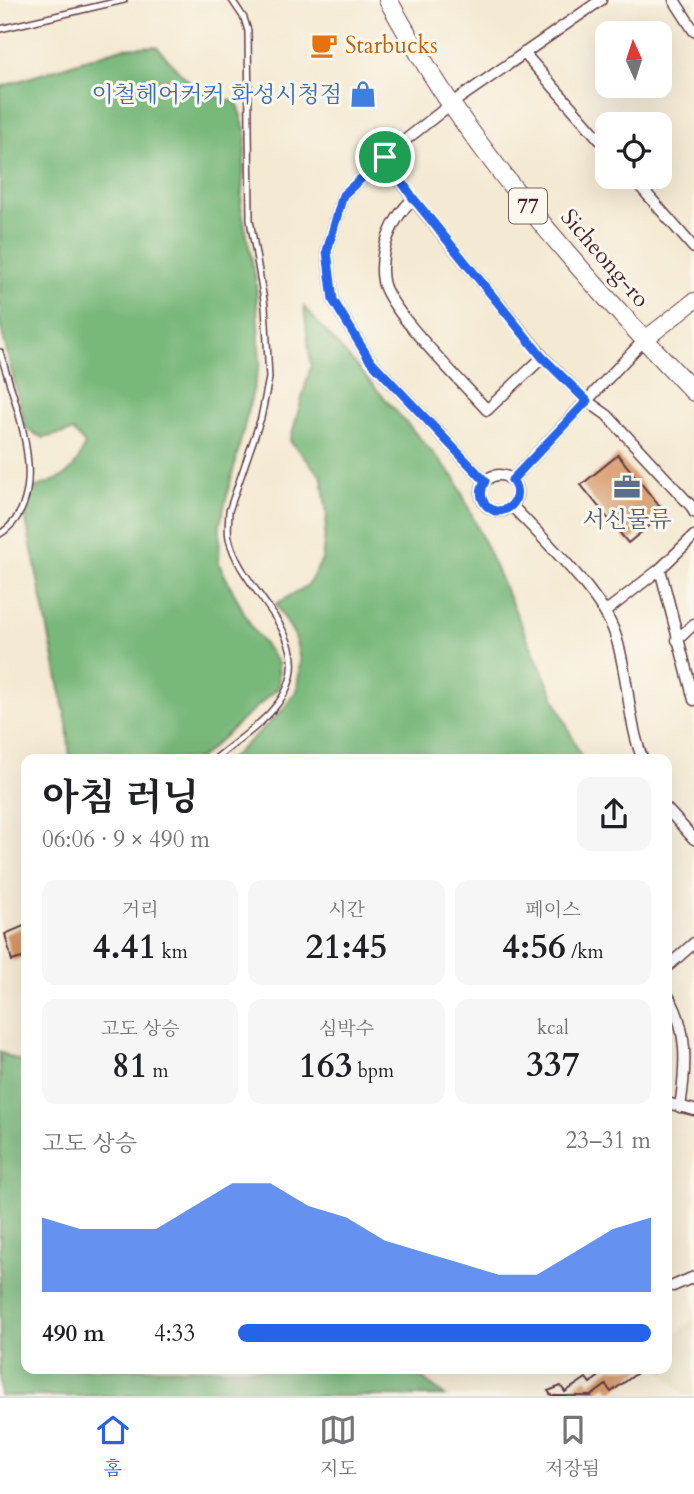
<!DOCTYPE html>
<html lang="ko">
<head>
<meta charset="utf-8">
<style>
	body { margin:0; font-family:Cardo,"Noto Serif KR",serif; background:#f6f6f6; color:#202124; height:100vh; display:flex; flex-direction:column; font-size:26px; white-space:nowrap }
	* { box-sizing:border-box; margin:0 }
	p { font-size:23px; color:#757577 }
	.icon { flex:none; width:38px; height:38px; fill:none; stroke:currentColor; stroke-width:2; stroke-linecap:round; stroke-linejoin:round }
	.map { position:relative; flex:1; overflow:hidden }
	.sheet { position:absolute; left:21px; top:754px; width:651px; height:620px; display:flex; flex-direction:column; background:#fff; border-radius:14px; box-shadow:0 7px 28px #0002 }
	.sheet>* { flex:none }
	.needle { width:46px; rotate:357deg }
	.controls { position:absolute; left:595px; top:21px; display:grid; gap:14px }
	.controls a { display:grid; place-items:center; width:77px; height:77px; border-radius:14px; background:#fff; box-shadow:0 7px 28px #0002; font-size:35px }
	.pin { position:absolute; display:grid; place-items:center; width:60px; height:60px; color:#fff; margin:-30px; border:4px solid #fff; border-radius:50%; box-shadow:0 2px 7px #0007 }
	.round { display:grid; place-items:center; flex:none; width:74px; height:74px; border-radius:14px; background:#f6f6f6 }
	.summary { display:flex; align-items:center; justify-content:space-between; height:119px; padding:0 21px }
	h1 { font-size:38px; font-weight:700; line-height:52px }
	.figures { display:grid; grid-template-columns:repeat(3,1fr); gap:10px; height:119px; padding:7px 21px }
	.figures div { display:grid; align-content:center; border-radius:14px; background:#f6f6f6; text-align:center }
	.figures b { font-size:35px; font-weight:700 }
	.figures small { font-size:19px; font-weight:400 }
	.figures p { font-size:19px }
	.chart { height:196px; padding:14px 21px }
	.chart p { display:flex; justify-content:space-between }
	.chart svg { width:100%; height:126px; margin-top:7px; fill:#2563eb; opacity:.7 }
	ul { padding:0 21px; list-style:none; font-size:23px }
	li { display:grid; grid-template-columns:112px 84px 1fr; align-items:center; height:52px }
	li i { height:18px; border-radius:9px; background:#2563eb }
	.tabs { display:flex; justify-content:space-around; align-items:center; height:98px; border-top:2px solid #e0e0e0; background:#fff; font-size:19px; color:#757577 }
	.tabs a { display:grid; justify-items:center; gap:4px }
	.tabs .active { color:#2563eb }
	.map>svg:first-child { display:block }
	.built { fill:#e3dbba }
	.forest { fill:#78b87a; stroke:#616c52; stroke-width:2 }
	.building { fill:#d69666 }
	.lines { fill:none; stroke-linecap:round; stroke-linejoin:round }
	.lane-casing { stroke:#643d44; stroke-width:8 }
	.street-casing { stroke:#643d44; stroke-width:13 }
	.secondary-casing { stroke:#643d44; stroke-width:18 }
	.primary-casing { stroke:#643d44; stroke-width:20 }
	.lane { stroke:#fff; stroke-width:5 }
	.street { stroke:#fff; stroke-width:10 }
	.secondary { stroke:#fff; stroke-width:16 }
	.primary { stroke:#fff; stroke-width:18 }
	.route-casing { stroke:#fff; stroke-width:14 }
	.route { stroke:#2563eb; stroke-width:9 }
	.labels { text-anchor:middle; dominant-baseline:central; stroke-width:6; stroke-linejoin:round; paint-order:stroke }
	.shield { fill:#fbf7ec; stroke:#7f6065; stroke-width:2 }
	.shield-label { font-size:21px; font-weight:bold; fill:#4a1f2b }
	.food-label { font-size:23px; fill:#c56008; stroke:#fbf7ec; text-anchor:start }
	.shop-label { font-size:23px; fill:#366cbe; stroke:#fbf7ec; text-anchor:end }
	.street-label { font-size:23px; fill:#4a1f2b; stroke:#fbf7ec }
	.service-label { font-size:23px; fill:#4e5e75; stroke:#fbf7ec }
</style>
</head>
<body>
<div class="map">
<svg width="694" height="1396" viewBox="0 0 694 1396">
	<rect width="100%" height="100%" fill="#fbf7ec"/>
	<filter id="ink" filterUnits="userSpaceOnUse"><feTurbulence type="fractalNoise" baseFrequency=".0143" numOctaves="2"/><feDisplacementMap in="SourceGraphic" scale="14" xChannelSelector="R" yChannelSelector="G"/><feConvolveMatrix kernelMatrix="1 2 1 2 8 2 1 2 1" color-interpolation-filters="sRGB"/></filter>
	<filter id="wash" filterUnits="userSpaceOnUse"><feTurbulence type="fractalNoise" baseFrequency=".00686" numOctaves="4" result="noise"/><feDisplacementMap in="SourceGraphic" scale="28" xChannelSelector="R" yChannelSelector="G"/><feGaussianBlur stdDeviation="1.57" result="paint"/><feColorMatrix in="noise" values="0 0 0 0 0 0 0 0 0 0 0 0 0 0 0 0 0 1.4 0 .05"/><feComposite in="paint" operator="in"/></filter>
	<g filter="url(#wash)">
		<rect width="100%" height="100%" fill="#f4e9d2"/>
		<polygon class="built" points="694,1319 694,1396 684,1396 660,1369 667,1368 667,1341"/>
		<g class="forest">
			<path d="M156,46C184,76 194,95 237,102L246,134L241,206L256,281L260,363L220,524L219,564L252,628L278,663L279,687L199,759H70L67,724L25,515L33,488C63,479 74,475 85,444L73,431L43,438L26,429L0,324V87L122,48Z"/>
			<polygon points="304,307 455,478 582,759 230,759 281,712 297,690 300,661 295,636 276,604 308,585 322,560 327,515 322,477 290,441 311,366"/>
			<polygon points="0,1052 26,1064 26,1368 410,1369 445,1396 0,1396"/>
		</g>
		<g id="blocks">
			<g class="building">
				<polygon points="618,455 665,513 628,543 581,485"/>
				<polygon points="26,925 26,966 22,958 12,961 5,934"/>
				<polygon points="610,1368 644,1368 611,1392 606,1385 591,1396 552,1396 548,1391 561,1386 565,1392 586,1378 590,1383"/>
			</g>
		</g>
	</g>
	<g filter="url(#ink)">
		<use href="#blocks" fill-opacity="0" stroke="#643d44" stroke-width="2"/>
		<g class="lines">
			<defs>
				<g id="lane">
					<polyline points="0,29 124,0"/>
					<path d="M0,352C14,402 56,498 0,534"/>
					<path d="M214,760C234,743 259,727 275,707C329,642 241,596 229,538C227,529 229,520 229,511L261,418L269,378L265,306L250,220L248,31L244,18L232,0"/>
				</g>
				<g id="street">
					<polyline points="674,0 694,31"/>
					<polyline points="524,53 607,148"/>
					<polyline points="385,157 413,199 543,357 587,401 607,415 692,507 694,512"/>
					<polyline points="632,177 694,248"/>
					<path d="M413,199C392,218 378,252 383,281C387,309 465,385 487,410L543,357"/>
					<circle cx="499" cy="493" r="18"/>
					<polyline points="512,480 644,340"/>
					<polyline points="485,481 369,359 333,300 327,251 343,195 399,145 451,104 601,0"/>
					<path d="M512,506C542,538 602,594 615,634C629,674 627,720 643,760"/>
					<polyline points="660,569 694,700"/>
					<polyline points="605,612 660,569 694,536"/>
					<polyline points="677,640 694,624"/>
					<polyline points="667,809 694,839"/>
					<polyline points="667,967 694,943"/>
					<path d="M667,994C689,1028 686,1068 680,1107"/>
					<polyline points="667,1103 694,1110"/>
					<polyline points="673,1286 694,1277"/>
				</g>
				<polyline id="secondary" points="644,340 694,301"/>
				<path id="primary" d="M388,0C408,35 428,71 451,104C522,207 608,302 694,392"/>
			</defs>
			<use href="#lane" class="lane-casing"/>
			<use href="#street" class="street-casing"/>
			<use href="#secondary" class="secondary-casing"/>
			<use href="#primary" class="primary-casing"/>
			<use href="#lane" class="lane"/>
			<use href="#street" class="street"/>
			<use href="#secondary" class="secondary"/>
			<use href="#primary" class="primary"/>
		</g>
	</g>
	<g class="lines" filter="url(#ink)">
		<defs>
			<path id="route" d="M385,157L413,198L542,357L587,401L512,480C523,495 513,512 495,511C481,505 478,493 485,481L369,359L333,300L327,251L343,195Z"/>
		</defs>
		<use href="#route" class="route-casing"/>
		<use href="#route" class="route"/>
	</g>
	<defs>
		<symbol id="cafe-bare" viewBox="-9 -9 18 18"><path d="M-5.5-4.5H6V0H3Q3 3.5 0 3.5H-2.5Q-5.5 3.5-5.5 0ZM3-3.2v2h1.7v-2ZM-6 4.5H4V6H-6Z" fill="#e8710a" stroke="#fbf7ec" stroke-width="2.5" paint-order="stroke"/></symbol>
		<symbol id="shop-bare" viewBox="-9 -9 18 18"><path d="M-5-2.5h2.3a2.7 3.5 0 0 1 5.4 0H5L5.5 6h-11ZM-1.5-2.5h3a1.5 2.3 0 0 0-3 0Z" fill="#3f7fe0" stroke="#fbf7ec" stroke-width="2.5" paint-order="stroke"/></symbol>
		<symbol id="office-bare" viewBox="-9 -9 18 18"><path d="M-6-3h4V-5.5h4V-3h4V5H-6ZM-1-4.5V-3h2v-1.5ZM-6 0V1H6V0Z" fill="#5c6f8a" stroke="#fbf7ec" stroke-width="2.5" paint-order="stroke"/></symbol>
	</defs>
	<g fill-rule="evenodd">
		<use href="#cafe-bare" x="305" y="26" width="38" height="38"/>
		<use href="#shop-bare" x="344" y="75" width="38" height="38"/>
		<use href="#office-bare" x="608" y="468" width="38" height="38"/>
	</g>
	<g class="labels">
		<rect class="shield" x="509" y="188.5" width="38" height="35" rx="5"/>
		<g class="shield-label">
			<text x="528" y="206">77</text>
		</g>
		<g class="food-label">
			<text x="345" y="45">Starbucks</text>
		</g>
		<g class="shop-label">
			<text x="342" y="94">이철헤어커커 화성시청점</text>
		</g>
		<g class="street-label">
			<text transform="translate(605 258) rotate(49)">Sicheong-ro</text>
		</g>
		<g class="service-label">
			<text x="627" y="519">서신물류</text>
		</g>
	</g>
</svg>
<div class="controls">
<a><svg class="needle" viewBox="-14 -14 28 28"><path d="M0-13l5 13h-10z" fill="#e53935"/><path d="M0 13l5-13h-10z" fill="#757577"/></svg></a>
<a><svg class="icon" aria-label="locate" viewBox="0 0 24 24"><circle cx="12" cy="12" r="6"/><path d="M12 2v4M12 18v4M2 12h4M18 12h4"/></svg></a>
</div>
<div class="pin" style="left:385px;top:157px;background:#1e9e55"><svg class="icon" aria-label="arrive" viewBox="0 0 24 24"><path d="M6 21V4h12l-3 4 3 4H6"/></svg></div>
<section class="sheet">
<div class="summary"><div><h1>아침 러닝</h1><p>06:06 · 9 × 490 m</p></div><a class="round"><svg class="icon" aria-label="share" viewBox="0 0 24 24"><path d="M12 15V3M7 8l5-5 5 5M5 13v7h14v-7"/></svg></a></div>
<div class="figures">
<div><p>거리</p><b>4.41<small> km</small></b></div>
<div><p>시간</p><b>21:45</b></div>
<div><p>페이스</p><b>4:56<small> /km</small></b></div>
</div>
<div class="figures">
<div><p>고도 상승</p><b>81<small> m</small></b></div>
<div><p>심박수</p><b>163<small> bpm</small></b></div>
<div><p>kcal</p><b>337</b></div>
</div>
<div class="chart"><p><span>고도 상승</span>23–31 m</p>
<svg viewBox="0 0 160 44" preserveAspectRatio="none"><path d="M0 44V18L10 22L20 22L30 22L40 14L50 6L60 6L70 14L80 18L90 26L100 30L110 34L120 38L130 38L140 30L150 22L160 18V44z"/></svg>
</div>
<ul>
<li><b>490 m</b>4:33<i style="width:100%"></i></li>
</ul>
</section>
</div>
<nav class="tabs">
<a class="active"><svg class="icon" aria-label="home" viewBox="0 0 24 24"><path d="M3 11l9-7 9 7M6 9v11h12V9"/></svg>홈</a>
<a><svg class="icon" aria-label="map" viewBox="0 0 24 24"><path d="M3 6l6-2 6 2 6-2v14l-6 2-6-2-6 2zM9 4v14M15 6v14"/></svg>지도</a>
<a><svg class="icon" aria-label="saved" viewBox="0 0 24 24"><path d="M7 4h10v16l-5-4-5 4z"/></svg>저장됨</a>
</nav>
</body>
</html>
